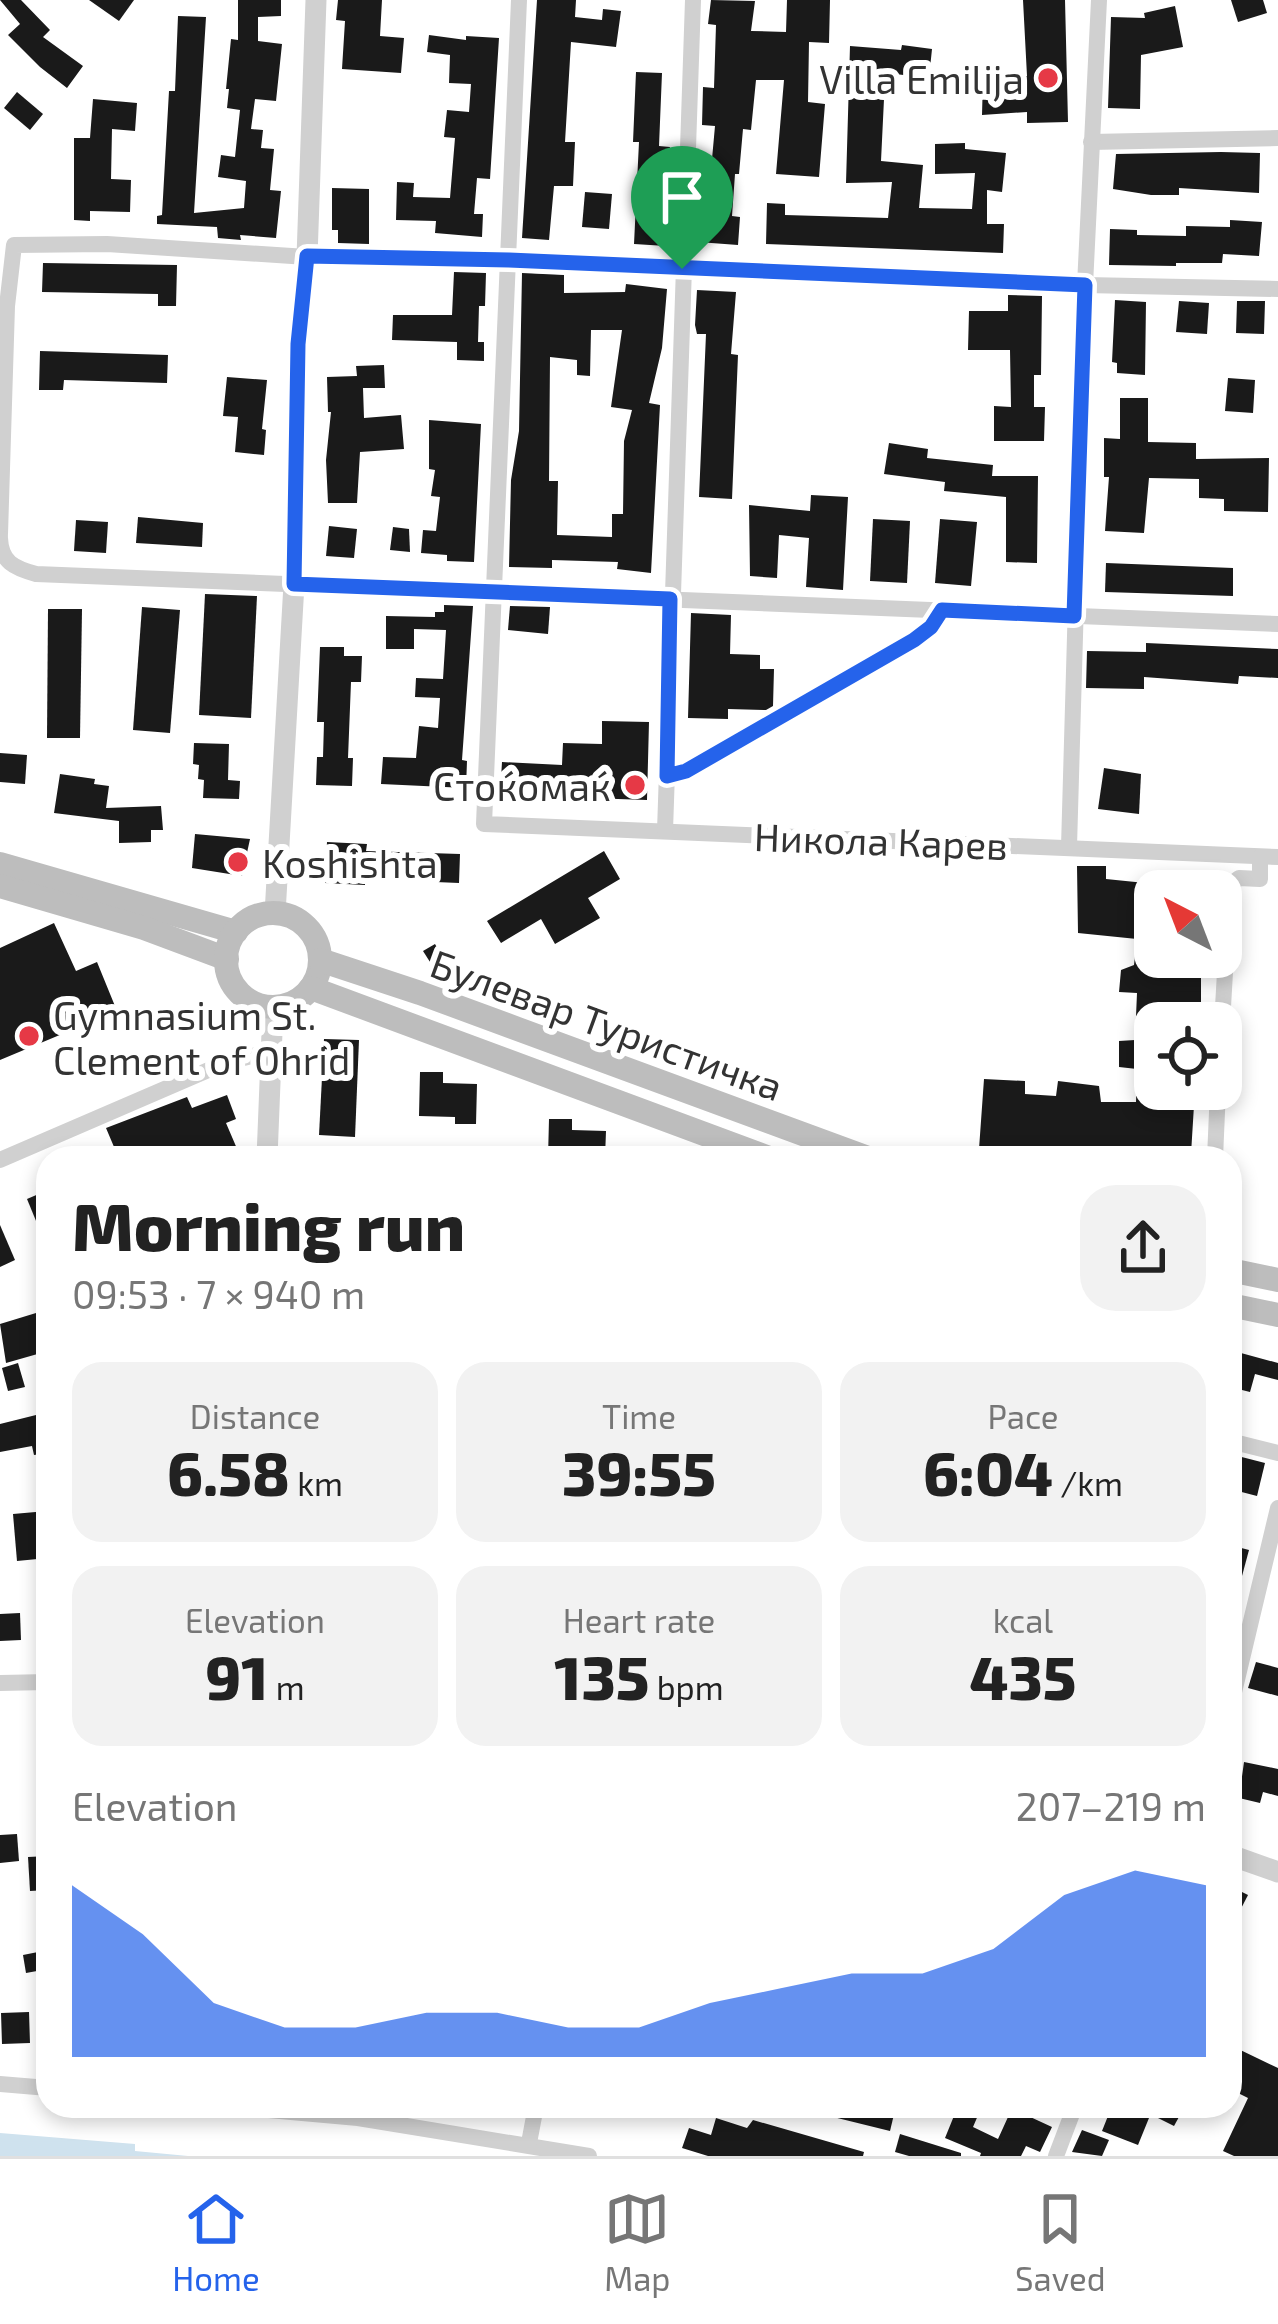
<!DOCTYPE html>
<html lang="en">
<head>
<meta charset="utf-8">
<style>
	body { margin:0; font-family:"Exo 2",sans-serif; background:#f2f2f2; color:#222; height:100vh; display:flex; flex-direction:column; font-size:45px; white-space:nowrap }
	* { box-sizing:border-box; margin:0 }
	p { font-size:39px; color:#767676 }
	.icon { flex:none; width:66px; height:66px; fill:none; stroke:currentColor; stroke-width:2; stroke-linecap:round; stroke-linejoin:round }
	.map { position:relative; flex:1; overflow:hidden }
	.panel { position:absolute; left:36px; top:1146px; width:1206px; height:972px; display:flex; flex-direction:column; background:#fff; border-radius:36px; box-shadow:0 6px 18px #0003 }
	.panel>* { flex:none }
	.needle { width:78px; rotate:318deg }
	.fabs { position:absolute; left:1134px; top:870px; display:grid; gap:24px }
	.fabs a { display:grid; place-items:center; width:108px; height:108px; border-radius:24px; background:#fff; box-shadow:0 6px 18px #0003; font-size:60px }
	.pin { position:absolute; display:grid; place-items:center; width:102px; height:102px; color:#fff; margin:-123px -51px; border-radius:50% 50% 50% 0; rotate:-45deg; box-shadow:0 0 12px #0007 }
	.pin .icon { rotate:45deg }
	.round { display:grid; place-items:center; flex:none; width:126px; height:126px; border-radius:36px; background:#f2f2f2 }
	.headline { display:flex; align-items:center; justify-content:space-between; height:204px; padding:0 36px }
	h1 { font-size:66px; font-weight:800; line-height:90px }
	.figures { display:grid; grid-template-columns:repeat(3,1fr); gap:18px; height:204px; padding:12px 36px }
	.figures div { display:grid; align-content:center; border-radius:30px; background:#f2f2f2; text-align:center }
	.figures b { font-size:60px; font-weight:800 }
	.figures small { font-size:33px; font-weight:400 }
	.figures p { font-size:33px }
	.chart { height:336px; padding:24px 36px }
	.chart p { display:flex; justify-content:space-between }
	.chart svg { width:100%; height:216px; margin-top:12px; fill:#2563eb; opacity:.7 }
	.tab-bar { display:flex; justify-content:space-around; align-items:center; height:168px; border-top:3px solid #e0e0e0; background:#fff; font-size:33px; color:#767676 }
	.tab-bar a { display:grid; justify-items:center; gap:6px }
	.tab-bar .on { color:#2563eb }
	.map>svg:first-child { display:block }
	.water { fill:#cfe2ee }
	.building { fill:#1a1a1a; fill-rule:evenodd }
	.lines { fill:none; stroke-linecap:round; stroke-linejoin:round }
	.minor { stroke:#d0d0d0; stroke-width:16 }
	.tertiary { stroke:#d0d0d0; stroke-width:21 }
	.secondary { stroke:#bdbdbd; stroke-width:24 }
	.route-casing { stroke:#fff; stroke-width:24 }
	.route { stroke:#2563eb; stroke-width:15 }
	.poi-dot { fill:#e63946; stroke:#fff; stroke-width:4.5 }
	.labels { text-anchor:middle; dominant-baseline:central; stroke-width:12; stroke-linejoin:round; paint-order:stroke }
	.poi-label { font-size:39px; fill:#333; stroke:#fff; text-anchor:end }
	.street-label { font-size:39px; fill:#333; stroke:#fff }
</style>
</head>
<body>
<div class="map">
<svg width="1278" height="2156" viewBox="0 0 1278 2156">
	<rect width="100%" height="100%" fill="#fff"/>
	<polygon class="water" points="0,2133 135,2144 135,2151 188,2156 0,2156"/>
	<g class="building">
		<polygon points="0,0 21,0 50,30 43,37 83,66 67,88 40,67 8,35 20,24"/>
		<polygon points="89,0 134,0 119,21"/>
		<polygon points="238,0 281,0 281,16 258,17 258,41 282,44 276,101 255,99 251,129 263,130 261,148 274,149 270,190 281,191 276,238 240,235 241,240 218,238 217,227 157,224 157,216 162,215 169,91 175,91 178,16 206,17 194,213 244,208 246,181 218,177 221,155 235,157 240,110 227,108 229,89 226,89 231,39 238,40"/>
		<polygon points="338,0 382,0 380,36 404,38 401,73 342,69 345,21 336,20"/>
		<polygon points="537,0 576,0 575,17 602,20 603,9 621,11 616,47 571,42 565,142 575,142 573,186 554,186 549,240 522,238"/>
		<polygon points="711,0 755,1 751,31 786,32 787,0 830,0 829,43 809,42 808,102 825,104 819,177 776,174 784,80 756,80 751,130 743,129 739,174 735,174 732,216 740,217 738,245 698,242 702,180 710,181 715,126 702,125 703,87 714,88 716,25 708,24"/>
		<polygon points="1023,0 1065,0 1068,122 1027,123 1027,112 982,115 983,78 1027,76"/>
		<polygon points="1231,0 1263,0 1267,13 1238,22"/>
		<polygon points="1175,6 1183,47 1141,55 1140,109 1108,108 1111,17 1145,18 1144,13"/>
		<polygon points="429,35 466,40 466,36 499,38 490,179 477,178 474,214 483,214 482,237 435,233 436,221 396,220 397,182 414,183 413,197 450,198 455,138 444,137 447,110 469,112 471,84 449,83 450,55 427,52"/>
		<polygon points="902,45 932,49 929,78 878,72 875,99 884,99 881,161 923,165 919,208 972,209 975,173 935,174 935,144 965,143 965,149 1006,153 1002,192 987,190 987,224 1004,224 1003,253 766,244 767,203 785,204 785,215 888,218 892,182 846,183 850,46 901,50"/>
		<polygon points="636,72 662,73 659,146 670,147 668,176 672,176 673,204 666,246 634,244 639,142 633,142"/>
		<polygon points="17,92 43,114 30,130 4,108"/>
		<polygon points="93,99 137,103 135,131 112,129 111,179 131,180 130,212 90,211 90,221 74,220 74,138 90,138"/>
		<polygon points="1221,152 1260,153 1259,193 1179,188 1179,195 1151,195 1113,189 1116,154"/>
		<polygon points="332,188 369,189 369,244 338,243 338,230 332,230"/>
		<polygon points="585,192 612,194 609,229 582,227"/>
		<polygon points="1230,220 1262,222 1259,256 1223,254 1222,263 1176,263 1176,266 1109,265 1110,229 1137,230 1137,235 1186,236 1186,226 1230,227"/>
		<polygon points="43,263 177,265 176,306 158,306 158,294 42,292"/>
		<polygon points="454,272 486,273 485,306 479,306 478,342 484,342 484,361 457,360 457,342 392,340 393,315 452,315"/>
		<path d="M522,273L564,275V293L625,292L626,284L667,289L662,348L649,403L660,405L651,573L617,569L618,562L552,560V568L509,567L511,480L519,431ZM591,330H622L611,407L632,410L624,441L623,514H612V537L557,535L558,481H549L550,357L577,360V375L590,376Z"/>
		<polygon points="697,290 736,292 731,354 738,355 732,499 699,497 706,334 697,334 695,325"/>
		<polygon points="1008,295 1042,296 1041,375 1034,375 1034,407 1045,407 1044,441 994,441 994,406 1011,407 1010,350 968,350 969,311 1008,311"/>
		<polygon points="1115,300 1146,302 1145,375 1117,373 1117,363 1112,362"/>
		<polygon points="1179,301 1209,303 1207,334 1176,332"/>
		<polygon points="1237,301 1265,301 1264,334 1236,333"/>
		<polygon points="40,351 168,355 167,383 64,380 63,390 39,390"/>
		<polygon points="384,365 385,388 363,388 364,418 401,415 404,449 360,452 357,503 328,503 326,460 331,412 328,412 327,377 357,376 356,366"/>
		<polygon points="227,377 267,380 262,429 266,430 264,455 235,452 238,417 223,416"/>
		<polygon points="1228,378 1255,380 1253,413 1225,411"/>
		<polygon points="1120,398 1148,398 1148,442 1196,443 1196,459 1269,458 1268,512 1224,511 1224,499 1199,498 1199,479 1149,478 1144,533 1105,531 1109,477 1104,477 1104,438 1120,439"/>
		<polygon points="429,420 481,424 474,562 447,561 447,555 421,553 423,530 436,531 440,497 431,496 435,470 429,469"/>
		<polygon points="889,443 928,449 927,458 993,465 992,476 1038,476 1037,563 1006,562 1006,497 944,491 945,482 884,474"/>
		<polygon points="811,495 848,497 843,590 806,587 809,538 779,535 777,578 750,576 749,505 810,511"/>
		<polygon points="138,517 203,523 202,547 136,543"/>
		<polygon points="873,519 910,521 907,583 870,581"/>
		<polygon points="940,519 977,522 971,586 935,583"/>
		<polygon points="76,520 108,522 106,553 74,551"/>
		<polygon points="329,526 357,529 354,558 326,556"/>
		<polygon points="393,527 409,529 410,552 390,550"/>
		<polygon points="1106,563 1233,568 1233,596 1105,592"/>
		<polygon points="205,594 257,596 251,718 199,715"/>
		<polygon points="444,605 473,606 462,760 467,761 466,788 381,784 383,757 416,758 419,726 438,728 440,698 415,697 416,678 443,679 446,630 414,629 414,649 386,649 386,616 435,617 435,612 444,612"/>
		<polygon points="510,606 550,607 548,634 508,630"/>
		<polygon points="142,607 180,610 170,733 133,730"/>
		<polygon points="48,609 82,609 80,738 47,738"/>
		<polygon points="691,613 731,615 730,654 760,655 760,669 774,669 773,706 766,710 728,709 728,719 688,718"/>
		<polygon points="1146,643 1278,649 1278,678 1239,676 1238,684 1144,677 1144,689 1086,688 1087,651 1146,652"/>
		<polygon points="320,647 344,647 344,656 362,656 361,682 351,682 348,758 353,758 352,786 316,785 317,757 323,757 324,722 317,722"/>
		<polygon points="602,721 649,722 647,800 500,795 502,762 562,765 563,743 602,744"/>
		<polygon points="194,743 229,744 228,780 240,781 239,799 203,798 204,780 198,779 199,765 193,764"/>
		<polygon points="0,753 27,755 25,784 0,782"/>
		<polygon points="1104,768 1141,774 1139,814 1098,809"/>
		<polygon points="60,774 95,779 94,784 109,786 106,808 161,806 163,830 151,830 151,842 119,843 119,821 54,813"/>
		<polygon points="195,834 250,839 242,876 192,868"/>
		<polygon points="327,842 367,844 366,851 460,854 459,883 365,879 365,885 325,883"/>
		<polygon points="604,851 620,879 588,898 600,918 555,944 541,919 501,943 487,921"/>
		<polygon points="1077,866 1106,866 1106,879 1155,884 1155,957 1189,957 1188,976 1201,977 1201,1007 1188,1006 1188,1023 1155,1023 1155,1089 1195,1089 1191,1154 1101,1146 1100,1157 1019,1148 1017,1156 979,1149 984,1079 1025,1081 1025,1094 1056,1096 1058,1081 1099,1086 1101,1102 1136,1102 1137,1069 1119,1067 1119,1041 1135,1040 1137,993 1119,992 1121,970 1134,965 1137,939 1078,933"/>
		<polygon points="54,923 76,971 97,962 117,1011 0,1060 0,948"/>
		<polygon points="435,944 448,966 437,973 423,951"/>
		<polygon points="324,1039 359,1040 355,1137 319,1135"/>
		<polygon points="420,1072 443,1072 443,1083 477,1084 476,1124 455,1124 455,1117 419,1116"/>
		<polygon points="227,1095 236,1119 226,1123 241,1158 203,1158 198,1146 170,1158 134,1158 130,1148 117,1154 106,1128 187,1097 192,1108"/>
		<polygon points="549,1119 572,1119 572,1130 606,1131 605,1158 548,1158"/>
		<polygon points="48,1190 48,1250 27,1199"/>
		<polygon points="0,1225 15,1260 0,1267"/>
		<polygon points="36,1313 48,1351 6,1363 0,1324"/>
		<polygon points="1230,1350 1278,1363 1278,1380 1255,1374 1250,1392 1230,1387"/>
		<polygon points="18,1363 25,1387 8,1391 2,1368"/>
		<polygon points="48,1412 48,1453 34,1455 32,1446 0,1452 0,1424"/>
		<polygon points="1230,1454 1265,1463 1257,1496 1230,1489"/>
		<polygon points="47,1511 48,1558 17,1561 13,1514"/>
		<polygon points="1230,1545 1249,1550 1242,1576 1230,1573"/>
		<polygon points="20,1613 21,1640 0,1641 0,1614"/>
		<polygon points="1256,1662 1278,1668 1278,1696 1248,1688"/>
		<polygon points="1244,1762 1278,1769 1278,1796 1263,1792 1260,1803 1239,1798"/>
		<polygon points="17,1834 19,1861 0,1863 0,1835"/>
		<polygon points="48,1856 48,1890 30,1891 28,1857"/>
		<polygon points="1230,1886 1248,1895 1230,1930"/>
		<polygon points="48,1950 48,1969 26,1973 23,1955"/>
		<polygon points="29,2012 30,2043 2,2044 1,2013"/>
		<polygon points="1230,2045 1278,2068 1278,2156 1234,2156 1223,2151 1248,2098 1230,2089"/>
		<polygon points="810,2106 896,2106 890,2131 809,2111"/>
		<polygon points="958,2106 982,2106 973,2127 998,2139 1013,2106 1030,2106 1026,2115 1052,2127 1040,2152 1026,2146 1021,2156 980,2156 981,2153 945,2138"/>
		<polygon points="1112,2106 1149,2118 1138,2145 1102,2131"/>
		<polygon points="1134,2106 1185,2106 1174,2126"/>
		<polygon points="716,2118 747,2128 753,2120 864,2152 863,2156 708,2156 682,2148 689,2128 711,2135"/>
		<polygon points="1082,2130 1109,2140 1102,2156 1072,2152"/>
		<polygon points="900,2134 961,2153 961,2156 909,2156 895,2152"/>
	</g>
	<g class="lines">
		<g class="minor">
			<polyline points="519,0 484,824 1278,857"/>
			<polyline points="1091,142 1278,138"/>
			<polyline points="0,534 7,306 14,245 107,244 307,257 509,260 1085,285 1278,289"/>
			<path d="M0,538C1,562 14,568 36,574L1278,624"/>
			<polyline points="667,776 686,771 914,640 942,610"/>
			<polyline points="665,831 693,0"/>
			<polyline points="1069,847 1085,285 1099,0"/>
			<polyline points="1221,1042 1230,885 1239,878 1260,879 1260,857"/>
			<polyline points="1215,1158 1218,1089"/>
			<polyline points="0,1160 227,1062 272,1051"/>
			<polyline points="1230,1441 1278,1453"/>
			<polyline points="0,1683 48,1682"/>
			<polyline points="1230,1709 1278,1508"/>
			<polyline points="0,2084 48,2088"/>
			<polyline points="225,2106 358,2118 589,2156"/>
			<polyline points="529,2143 536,2106"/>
			<polyline points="1056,2156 1075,2106"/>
		</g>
		<g class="tertiary">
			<polyline points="275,914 294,584 298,344 307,257 316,0"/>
			<polyline points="267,1158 273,1007"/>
			<polyline points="1230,1855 1278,1872"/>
		</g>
		<g class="secondary">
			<polyline points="0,864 236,932"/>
			<polyline points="0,886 144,928 227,959"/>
			<circle cx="273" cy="960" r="47"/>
			<polyline points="320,960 420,993 868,1158"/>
			<polyline points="311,988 769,1158"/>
			<polyline points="1230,1270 1278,1280"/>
			<polyline points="1230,1305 1278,1315"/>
		</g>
	</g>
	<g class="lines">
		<defs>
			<polygon id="route" points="307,256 509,260 1085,285 1074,616 942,610 931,627 914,640 686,771 667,776 670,599 294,584 298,344"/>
		</defs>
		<use href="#route" class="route-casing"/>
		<use href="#route" class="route"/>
	</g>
	<g class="poi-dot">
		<circle cx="1048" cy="78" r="12"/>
		<circle cx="635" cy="785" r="12"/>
		<circle cx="238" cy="862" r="12"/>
		<circle cx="29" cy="1036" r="12"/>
	</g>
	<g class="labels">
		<g class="poi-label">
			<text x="1024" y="78">Villa Emilija</text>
			<text x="611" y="785">Стоќомаќ</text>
			<text x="262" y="862" text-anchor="start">Koshishta</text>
			<text x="53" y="1014" text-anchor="start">Gymnasium St.<tspan x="53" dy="45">Clement of Ohrid</tspan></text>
		</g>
		<g class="street-label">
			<text transform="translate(881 840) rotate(2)">Никола Карев</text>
			<text transform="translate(607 1024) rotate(20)">Булевар Туристичка</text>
		</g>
	</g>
</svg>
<div class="fabs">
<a><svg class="needle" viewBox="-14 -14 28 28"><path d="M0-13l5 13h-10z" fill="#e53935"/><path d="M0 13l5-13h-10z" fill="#767676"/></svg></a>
<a><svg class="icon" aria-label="locate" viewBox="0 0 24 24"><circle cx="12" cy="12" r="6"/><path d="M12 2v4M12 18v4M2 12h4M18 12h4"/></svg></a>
</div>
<div class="pin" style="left:682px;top:269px;background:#1e9e55"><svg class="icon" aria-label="arrive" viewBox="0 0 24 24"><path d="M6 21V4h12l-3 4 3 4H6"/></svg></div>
<section class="panel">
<div class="headline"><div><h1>Morning run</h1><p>09:53 · 7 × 940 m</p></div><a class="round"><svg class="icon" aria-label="share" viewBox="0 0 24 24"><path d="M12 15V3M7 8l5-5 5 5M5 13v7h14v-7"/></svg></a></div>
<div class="figures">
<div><p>Distance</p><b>6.58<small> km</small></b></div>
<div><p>Time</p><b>39:55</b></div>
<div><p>Pace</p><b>6:04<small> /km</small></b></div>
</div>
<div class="figures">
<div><p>Elevation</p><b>91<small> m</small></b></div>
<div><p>Heart rate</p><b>135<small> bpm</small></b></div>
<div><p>kcal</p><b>435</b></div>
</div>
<div class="chart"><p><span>Elevation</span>207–219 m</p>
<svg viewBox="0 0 160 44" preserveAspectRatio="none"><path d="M0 44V9L10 19L20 33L30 38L40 38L50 35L60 35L70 38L80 38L90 33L100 30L110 27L120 27L130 22L140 11L150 6L160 9V44z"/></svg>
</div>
</section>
</div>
<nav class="tab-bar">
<a class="on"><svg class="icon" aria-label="home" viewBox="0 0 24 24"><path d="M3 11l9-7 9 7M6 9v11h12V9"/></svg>Home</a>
<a><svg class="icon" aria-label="map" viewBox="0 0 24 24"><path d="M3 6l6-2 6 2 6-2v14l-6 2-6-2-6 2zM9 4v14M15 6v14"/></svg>Map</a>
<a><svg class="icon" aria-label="saved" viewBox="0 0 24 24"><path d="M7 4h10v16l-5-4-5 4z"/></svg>Saved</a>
</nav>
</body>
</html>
